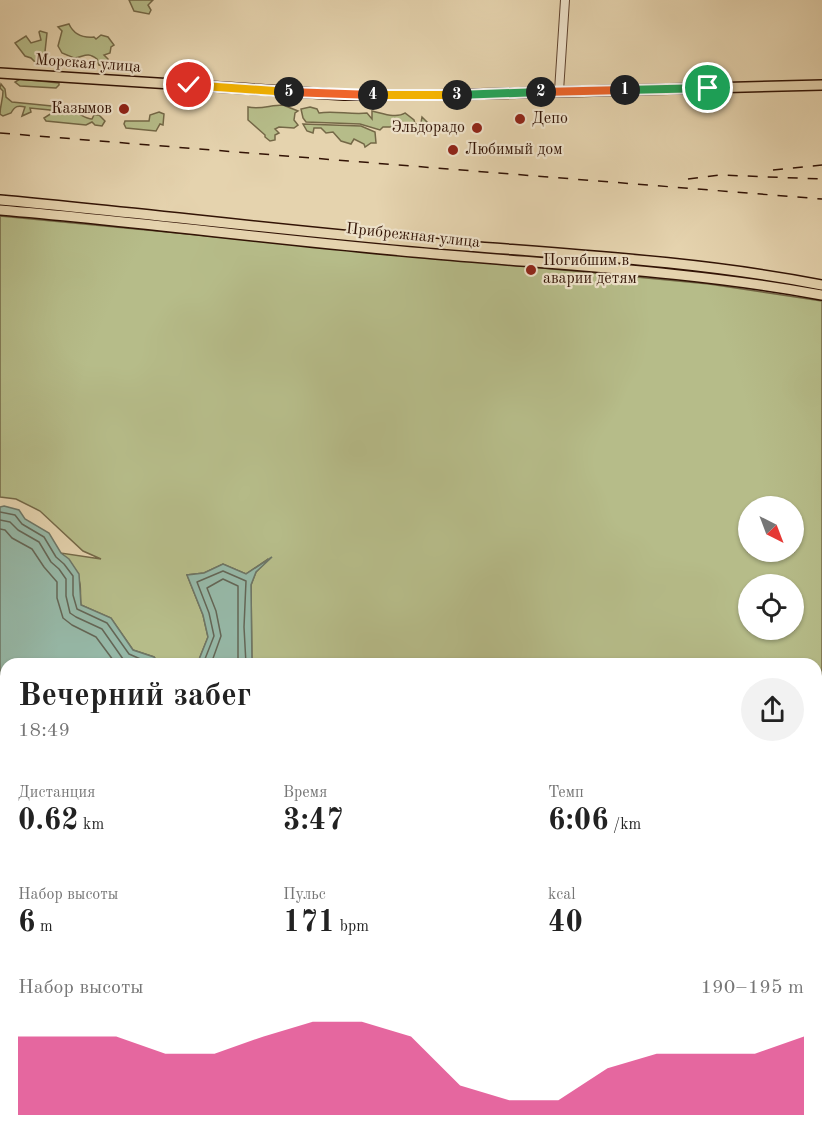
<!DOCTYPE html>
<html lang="ru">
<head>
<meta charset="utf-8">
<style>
	body { margin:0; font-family:"Old Standard TT",serif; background:#f2f2f2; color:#222; height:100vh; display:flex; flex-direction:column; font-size:22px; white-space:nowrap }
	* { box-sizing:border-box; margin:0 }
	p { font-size:20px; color:#767676 }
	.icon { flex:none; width:33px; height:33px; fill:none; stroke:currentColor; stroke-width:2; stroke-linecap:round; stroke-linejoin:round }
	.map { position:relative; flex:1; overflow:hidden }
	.panel { position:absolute; left:0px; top:658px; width:822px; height:488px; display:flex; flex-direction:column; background:#fff; border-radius:18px 18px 0 0; box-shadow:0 2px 4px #0004 }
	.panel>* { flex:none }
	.needle { width:39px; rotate:138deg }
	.fabs { position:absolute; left:738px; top:496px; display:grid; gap:12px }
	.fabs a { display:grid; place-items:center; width:66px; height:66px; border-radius:50%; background:#fff; box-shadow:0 2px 4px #0004; font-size:30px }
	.pin { position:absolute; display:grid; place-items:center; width:51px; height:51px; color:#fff; margin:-26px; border:3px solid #fff; border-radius:50%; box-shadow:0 2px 6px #0007 }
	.km { position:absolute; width:30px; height:30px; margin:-15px; border-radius:50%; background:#222; color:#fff; font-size:16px; line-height:30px; text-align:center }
	.round { display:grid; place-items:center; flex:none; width:63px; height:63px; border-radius:32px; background:#f2f2f2 }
	.headline { display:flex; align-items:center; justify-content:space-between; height:102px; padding:0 18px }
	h1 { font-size:33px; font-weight:700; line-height:45px }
	.stats { display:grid; grid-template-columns:repeat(3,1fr); gap:9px; height:102px; padding:6px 18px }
	.stats div { display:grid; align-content:center }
	.stats b { font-size:30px; font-weight:700 }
	.stats small { font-size:16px; font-weight:400 }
	.stats p { font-size:16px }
	.chart { height:168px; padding:12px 18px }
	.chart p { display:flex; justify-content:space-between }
	.chart svg { width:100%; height:108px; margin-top:6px; fill:#db2777; opacity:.7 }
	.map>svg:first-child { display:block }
	.green { fill:#b6bc89; stroke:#746847; stroke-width:1.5; fill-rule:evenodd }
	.water { fill:#96b8a7; stroke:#6e7666; stroke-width:1.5 }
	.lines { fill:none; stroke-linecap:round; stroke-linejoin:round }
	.shore { stroke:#646656; stroke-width:1.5 }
	.minor-casing { stroke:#5f432f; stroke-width:10 }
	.major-casing { stroke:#321305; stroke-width:12 }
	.minor { stroke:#eee2ca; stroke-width:8 }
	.major { stroke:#e5d3ae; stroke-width:9 }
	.rail { stroke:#321305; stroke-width:1.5; stroke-dasharray:10 10; stroke-linecap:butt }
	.split-1-casing { stroke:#fff; stroke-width:12 }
	.split-2-casing { stroke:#fff; stroke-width:12 }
	.split-3-casing { stroke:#fff; stroke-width:12 }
	.split-4-casing { stroke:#fff; stroke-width:12 }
	.split-5-casing { stroke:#fff; stroke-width:12 }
	.split-6-casing { stroke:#fff; stroke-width:12 }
	.split-1 { stroke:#22a559; stroke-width:8 }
	.split-2 { stroke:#f0652b; stroke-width:8 }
	.split-3 { stroke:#22a559; stroke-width:8 }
	.split-4 { stroke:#f5b400; stroke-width:8 }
	.split-5 { stroke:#f0652b; stroke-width:8 }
	.split-6 { stroke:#f5b400; stroke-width:8 }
	.poi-dot { fill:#8f2418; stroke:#eee2ca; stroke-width:2 }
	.labels { text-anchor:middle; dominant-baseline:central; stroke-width:4.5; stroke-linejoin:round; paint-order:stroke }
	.street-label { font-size:16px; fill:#321305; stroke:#eee2ca }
	.poi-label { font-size:16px; fill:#321305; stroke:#eee2ca; text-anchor:start }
</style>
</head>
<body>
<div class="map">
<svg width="822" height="1145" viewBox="0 0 822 1145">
	<rect width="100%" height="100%" fill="#e5d3ae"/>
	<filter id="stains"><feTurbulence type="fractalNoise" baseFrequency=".00333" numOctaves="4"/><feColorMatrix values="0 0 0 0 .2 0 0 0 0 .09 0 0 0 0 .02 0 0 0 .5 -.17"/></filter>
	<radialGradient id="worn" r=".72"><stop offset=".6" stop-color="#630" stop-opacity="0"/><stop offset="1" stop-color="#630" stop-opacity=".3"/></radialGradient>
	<g class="green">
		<polygon points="129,0 153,0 148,5 151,10 149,14 134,11"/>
		<path d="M69,24C74,35 83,38 94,37L96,39L101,35L108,37L114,45L111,47L110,53L104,55L108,59L107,67L99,65L97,59C87,51 84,57 74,58L62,53L58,46L62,31L58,27Z"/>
		<polygon points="40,31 47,33 44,61 42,63 35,62 31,58 25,56 15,43 26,36 31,43 41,40 39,32"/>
		<polygon points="20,79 59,83 59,85 56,88 20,86 15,82"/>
		<path d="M1,84L5,89L6,97L12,102L52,106L56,102L61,108L65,105L69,111C78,111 84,119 92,119L94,115H99L105,121L102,126L95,125L92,122L86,125L46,121L44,118L52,113L50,110L30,108L31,112L22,116L25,107C18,105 15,106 11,113L3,116L0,114C0,106 3,100 3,91L0,88Z"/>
		<path d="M283,105L298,111L295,113L294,120L298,125L294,128L279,127L275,129L279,133L275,135V140L270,141L265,137V135L248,120V107C261,110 270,105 283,105Z"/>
		<path d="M310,107L317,109L319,113C333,110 351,115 367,113L372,119V111C382,113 396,119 405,113L414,120L415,124L421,123L422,117L429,124L425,127H383L380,130L360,124L306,122L303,118L301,109Z"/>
		<polygon points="159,112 164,114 163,125 160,124 156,131 126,128 124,124 125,121 149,121 150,115"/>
		<polygon points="303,124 361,126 375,132 376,143 371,143 365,147 364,144 354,139 351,144 341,141 333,132 326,133 321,128 314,128 313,133 307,131"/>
		<path d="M0,216L709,284L822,301V729H816V664H252L251,585L256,572L268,559L246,574L223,564L204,573L187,575L203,615L208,637L198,662L188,664H159L154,657L133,650L111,618L81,605C80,598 81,591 80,584C78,573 69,560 61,553L101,559L83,551L40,511L16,499L0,497ZM748,507H794V552H748ZM748,585H794V630H748Z"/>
		<polygon points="0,868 6,870 6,955 0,953"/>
		<polygon points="0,965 6,968 6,1066 0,1069"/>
		<polygon points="218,1140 357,1140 355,1145 222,1145"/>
	</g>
	<g class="water">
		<polygon points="4,506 19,510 25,519 49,533 61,553 69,559 79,574 81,605 111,618 133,650 154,657 159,664 6,664 6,862 0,860 0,507"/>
		<polygon points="272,557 256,572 251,585 252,664 188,664 198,662 208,637 203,615 187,575 204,573 223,564 246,574"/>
		<polygon points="816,729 822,729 822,1145 612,1145 613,1140 816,1140"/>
		<polygon points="359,1140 502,1140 500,1145 357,1145"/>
		<polygon points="504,1140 600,1140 598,1145 508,1145"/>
	</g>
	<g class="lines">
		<g class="shore">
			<polyline points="0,512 15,515 22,524 44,537 56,557 64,564 73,576 73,595 77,609 107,623 129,654 152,664"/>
			<polyline points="0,520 10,522 18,530 39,542 51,562 59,569 66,579 66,596 70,613 76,617 102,629 123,659 134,664"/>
			<polyline points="0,529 5,530 12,538 32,549 44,567 57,582 57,598 63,618 72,625 96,637 116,664"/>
			<polyline points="203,664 214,636 209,613 197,582 223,571 246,581 244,627 246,664"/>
			<polyline points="211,664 221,636 216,611 207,588 223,579 238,586 238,664"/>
		</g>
		<defs>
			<g id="minor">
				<polyline points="559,91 565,0"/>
				<polyline points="0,959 6,962"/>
				<polyline points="206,1140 210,1145"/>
			</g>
			<g id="major">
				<polyline points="0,73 344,95 440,95 822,85"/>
				<path d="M0,200C143,213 286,231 429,243C560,254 693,260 822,285"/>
				<path d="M0,210C142,222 283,241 425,253C557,265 691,271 822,295"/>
			</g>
		</defs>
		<use href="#minor" class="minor-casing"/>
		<use href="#major" class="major-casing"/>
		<use href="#minor" class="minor"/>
		<use href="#major" class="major"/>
		<g class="rail">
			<polyline points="0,133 822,199"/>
			<polyline points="773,170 822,165"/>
			<polyline points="688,179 719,175 822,179"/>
		</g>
	</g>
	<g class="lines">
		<defs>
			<polyline id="split-1" points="625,90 708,88"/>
			<polyline id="split-2" points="541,92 625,90"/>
			<polyline id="split-3" points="457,95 541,92"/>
			<polyline id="split-4" points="373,95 457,95"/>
			<polyline id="split-5" points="289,92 373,95"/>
			<polyline id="split-6" points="189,85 289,92"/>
		</defs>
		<use href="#split-1" class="split-1-casing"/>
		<use href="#split-2" class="split-2-casing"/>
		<use href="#split-3" class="split-3-casing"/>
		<use href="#split-4" class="split-4-casing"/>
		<use href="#split-5" class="split-5-casing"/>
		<use href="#split-6" class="split-6-casing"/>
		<use href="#split-1" class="split-1"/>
		<use href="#split-2" class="split-2"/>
		<use href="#split-3" class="split-3"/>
		<use href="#split-4" class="split-4"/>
		<use href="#split-5" class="split-5"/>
		<use href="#split-6" class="split-6"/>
	</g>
	<g class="poi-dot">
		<circle cx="124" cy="109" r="6"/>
		<circle cx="520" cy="119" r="6"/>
		<circle cx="477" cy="128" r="6"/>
		<circle cx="453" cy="150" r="6"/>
		<circle cx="531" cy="270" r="6"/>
	</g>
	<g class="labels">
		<g class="street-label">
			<text transform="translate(88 64) rotate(4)">Морская улица</text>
			<text transform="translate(413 236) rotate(6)">Прибрежная улица</text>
		</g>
		<g class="poi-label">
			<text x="112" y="109" text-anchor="end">Казымов</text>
			<text x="532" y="119">Депо</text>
			<text x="465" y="128" text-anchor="end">Эльдорадо</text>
			<text x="465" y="150">Любимый дом</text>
			<text x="543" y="261">Погибшим в<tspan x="543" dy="18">аварии детям</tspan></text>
		</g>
	</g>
	<rect width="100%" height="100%" filter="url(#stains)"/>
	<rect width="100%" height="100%" fill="url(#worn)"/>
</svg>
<div class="fabs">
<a><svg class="needle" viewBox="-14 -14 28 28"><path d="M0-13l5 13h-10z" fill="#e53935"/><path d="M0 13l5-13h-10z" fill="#767676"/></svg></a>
<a><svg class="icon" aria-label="locate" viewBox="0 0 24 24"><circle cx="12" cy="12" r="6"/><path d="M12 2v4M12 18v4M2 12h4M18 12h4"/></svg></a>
</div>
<div class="pin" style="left:708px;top:88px;background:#1e9e55"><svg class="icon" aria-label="arrive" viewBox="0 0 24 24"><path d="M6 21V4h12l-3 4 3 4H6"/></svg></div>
<div class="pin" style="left:189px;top:85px;background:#d93025"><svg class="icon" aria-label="check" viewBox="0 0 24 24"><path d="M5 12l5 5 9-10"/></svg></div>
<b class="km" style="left:625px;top:90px">1</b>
<b class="km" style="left:541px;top:92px">2</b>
<b class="km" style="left:457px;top:95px">3</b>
<b class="km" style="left:373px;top:95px">4</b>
<b class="km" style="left:289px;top:92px">5</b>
<section class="panel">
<div class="headline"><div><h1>Вечерний забег</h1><p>18:49</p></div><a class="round"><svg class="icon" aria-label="share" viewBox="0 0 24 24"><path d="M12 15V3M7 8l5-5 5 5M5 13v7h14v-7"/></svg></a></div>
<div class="stats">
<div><p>Дистанция</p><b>0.62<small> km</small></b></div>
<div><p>Время</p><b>3:47</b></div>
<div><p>Темп</p><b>6:06<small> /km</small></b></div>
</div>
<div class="stats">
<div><p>Набор высоты</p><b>6<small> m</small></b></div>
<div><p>Пульс</p><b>171<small> bpm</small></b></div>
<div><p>kcal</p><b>40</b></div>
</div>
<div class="chart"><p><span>Набор высоты</span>190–195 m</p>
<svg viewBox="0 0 160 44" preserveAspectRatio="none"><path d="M0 44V12L10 12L20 12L30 19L40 19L50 12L60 6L70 6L80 12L90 32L100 38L110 38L120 25L130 19L140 19L150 19L160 12V44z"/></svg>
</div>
</section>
</div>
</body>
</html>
